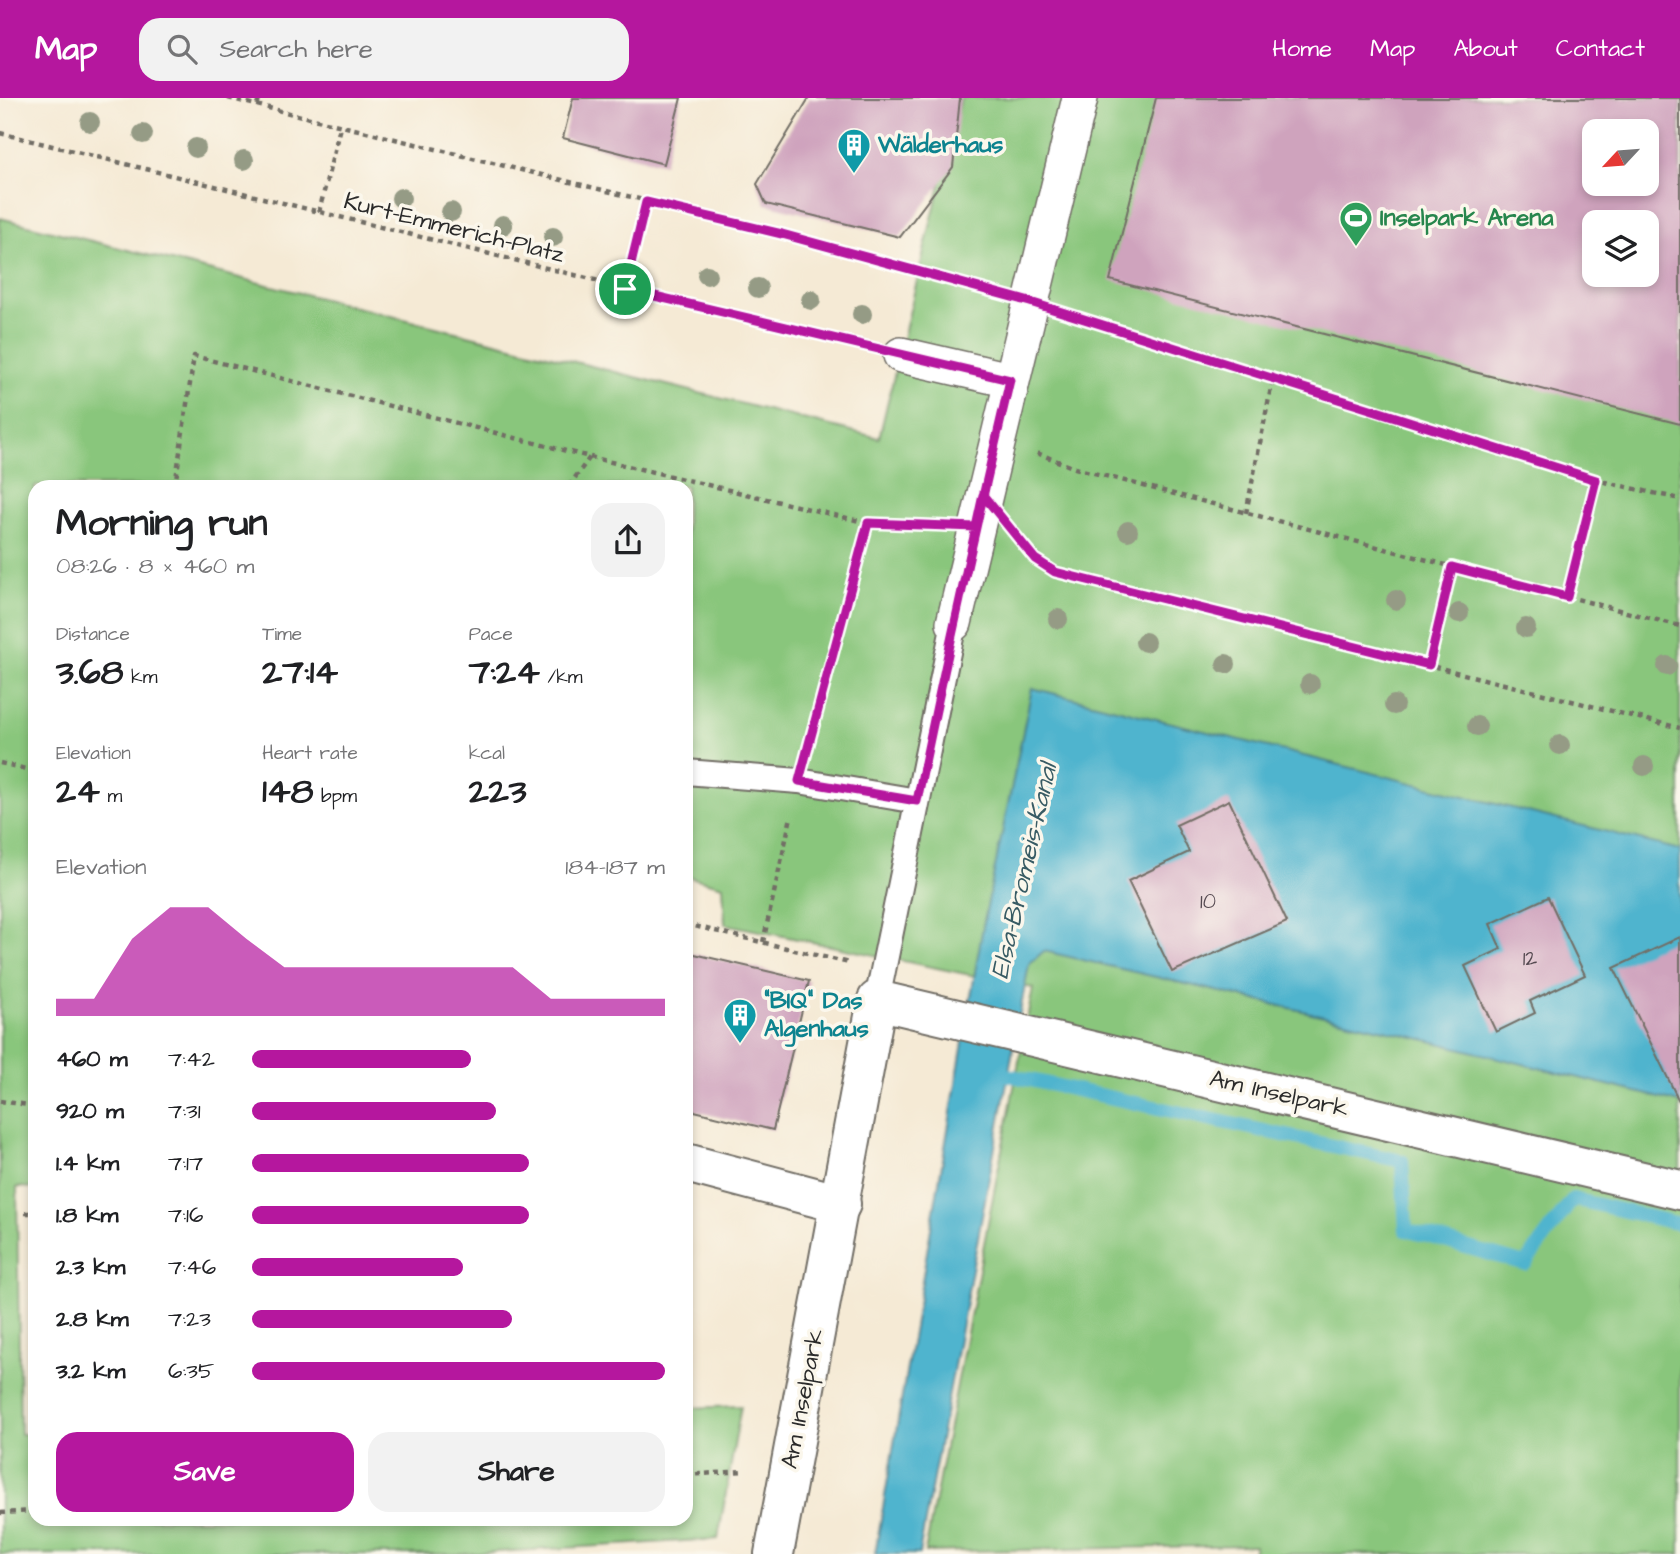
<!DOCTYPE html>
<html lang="en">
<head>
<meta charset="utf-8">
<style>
	body { margin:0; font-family:"Architects Daughter",sans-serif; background:#f2f2f2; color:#202124; height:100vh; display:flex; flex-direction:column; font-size:26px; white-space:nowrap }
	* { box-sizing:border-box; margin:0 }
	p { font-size:23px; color:#757577 }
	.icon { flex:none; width:38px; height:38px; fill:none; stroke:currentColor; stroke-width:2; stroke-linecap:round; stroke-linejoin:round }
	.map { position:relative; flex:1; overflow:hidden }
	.sheet { position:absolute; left:28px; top:382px; width:665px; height:1046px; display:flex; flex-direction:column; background:#fff; border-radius:21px; box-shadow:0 4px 10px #0003 }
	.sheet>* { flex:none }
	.needle { width:46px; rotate:244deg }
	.tools { position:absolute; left:1582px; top:21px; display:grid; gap:14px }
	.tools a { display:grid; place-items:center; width:77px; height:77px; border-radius:14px; background:#fff; box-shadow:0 4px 10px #0003; font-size:35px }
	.pin { position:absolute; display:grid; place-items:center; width:60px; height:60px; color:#fff; margin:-30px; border:4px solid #fff; border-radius:50%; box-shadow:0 2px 7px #0007 }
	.round { display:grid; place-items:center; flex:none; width:74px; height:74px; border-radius:21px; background:#f2f2f2 }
	.headline { display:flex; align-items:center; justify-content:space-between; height:119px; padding:0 28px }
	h1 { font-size:38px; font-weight:700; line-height:52px }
	.stats { display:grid; grid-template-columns:repeat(3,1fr); gap:10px; height:119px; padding:7px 28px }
	.stats div { display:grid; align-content:center }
	.stats b { font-size:35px; font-weight:700 }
	.stats small { font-size:19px; font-weight:400 }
	.stats p { font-size:19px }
	.chart { height:196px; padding:14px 28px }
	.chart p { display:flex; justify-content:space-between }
	.chart svg { width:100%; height:126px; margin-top:7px; fill:#b5179e; opacity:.7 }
	.button { display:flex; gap:14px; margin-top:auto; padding:14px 28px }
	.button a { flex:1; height:80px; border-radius:21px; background:#b5179e; color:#fff; font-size:28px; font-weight:700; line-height:80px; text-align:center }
	.button a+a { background:#f2f2f2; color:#202124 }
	ul { padding:0 28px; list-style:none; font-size:23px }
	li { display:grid; grid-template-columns:112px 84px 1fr; align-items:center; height:52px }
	li i { height:18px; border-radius:9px; background:#b5179e }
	header { display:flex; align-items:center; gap:42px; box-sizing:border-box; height:98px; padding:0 35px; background:#b5179e; color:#fff }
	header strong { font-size:33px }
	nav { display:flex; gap:38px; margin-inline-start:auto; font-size:24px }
	.search { width:490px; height:63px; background:#f2f2f2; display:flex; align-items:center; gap:18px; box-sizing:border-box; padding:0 24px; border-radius:21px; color:#757577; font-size:26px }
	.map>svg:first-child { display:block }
	.green { fill:#89c67c; stroke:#5a7854; stroke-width:2; fill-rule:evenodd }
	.water { fill:#50b4ce; stroke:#3e707c; stroke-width:2 }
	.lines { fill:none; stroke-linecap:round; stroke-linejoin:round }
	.stream { stroke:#50b4ce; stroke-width:14 }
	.building { fill:#cfa3bd; fill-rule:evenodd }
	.service-casing { stroke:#726e66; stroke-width:28 }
	.pedestrian-casing { stroke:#726e66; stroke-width:38 }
	.minor-casing { stroke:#726e66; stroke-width:42 }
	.path { stroke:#726e66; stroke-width:4.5; stroke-dasharray:5 5; stroke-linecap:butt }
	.service { stroke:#fff; stroke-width:24 }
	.pedestrian { stroke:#fff; stroke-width:35 }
	.minor { stroke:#fff; stroke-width:38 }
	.tree { fill:#959b85 }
	.route-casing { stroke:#fff; stroke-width:14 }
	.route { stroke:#b5179e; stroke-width:9 }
	.labels { text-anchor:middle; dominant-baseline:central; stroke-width:7; stroke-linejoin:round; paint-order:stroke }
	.number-label { font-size:21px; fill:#544950 }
	.culture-label { font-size:24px; font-weight:bold; fill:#0d838f; stroke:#fbf7ec; text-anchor:start }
	.leisure-label { font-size:24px; font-weight:bold; fill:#27864d; stroke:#fbf7ec; text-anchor:start }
	.street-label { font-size:24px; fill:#2b2b2b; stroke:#fbf7ec }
	.water-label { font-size:26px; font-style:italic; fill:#385b64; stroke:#fbf7ec }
</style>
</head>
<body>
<header>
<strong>Map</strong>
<div class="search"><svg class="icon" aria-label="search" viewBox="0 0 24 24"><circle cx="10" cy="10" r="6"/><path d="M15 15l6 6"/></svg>Search here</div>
<nav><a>Home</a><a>Map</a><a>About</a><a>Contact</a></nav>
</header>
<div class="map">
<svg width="1680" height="1456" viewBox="0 0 1680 1456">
	<rect width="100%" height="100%" fill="#fbf7ec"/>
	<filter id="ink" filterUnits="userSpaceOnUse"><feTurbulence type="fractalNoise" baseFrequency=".0143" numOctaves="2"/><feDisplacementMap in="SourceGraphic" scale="14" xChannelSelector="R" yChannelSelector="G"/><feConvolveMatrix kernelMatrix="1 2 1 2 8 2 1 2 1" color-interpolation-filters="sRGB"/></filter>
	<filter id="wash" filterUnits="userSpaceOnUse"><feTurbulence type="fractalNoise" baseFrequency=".00686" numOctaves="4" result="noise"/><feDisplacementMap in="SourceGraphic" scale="28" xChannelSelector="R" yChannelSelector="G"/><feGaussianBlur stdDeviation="1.57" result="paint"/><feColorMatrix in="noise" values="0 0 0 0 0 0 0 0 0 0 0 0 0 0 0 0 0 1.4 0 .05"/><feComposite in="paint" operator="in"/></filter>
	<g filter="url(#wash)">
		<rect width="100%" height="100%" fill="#f5ead5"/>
		<path class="green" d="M961,0H1680V1456H1253L1255,1447L925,1454L1033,890L725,826L723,788L686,778V388H35V1078L34,1090L17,1089L20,1336H35V1421H686V1310L741,1308L718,1441L463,1456H0V120L879,340ZM1594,33H1647V86H1594ZM1594,124H1647V177H1594Z"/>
		<polygon class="water" points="1032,590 1680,752 1680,1005 1410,938 1044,853 1029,866 919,1456 875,1456 983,828"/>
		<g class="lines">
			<polyline class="stream" points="989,973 1402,1063 1406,1132 1525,1166 1573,1101 1680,1126"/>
		</g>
		<g id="blocks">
			<g class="building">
				<polygon points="573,0 681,0 664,66 563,40"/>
				<polygon points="809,0 960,0 953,69 900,139 766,106 757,86"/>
				<path d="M1156,0H1680V326L1110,182ZM1594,33H1647V86H1594ZM1594,124H1647V177H1594Z"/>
				<polygon points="1229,702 1287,824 1172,874 1128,783 1189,754 1176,727"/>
				<polygon points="1548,799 1585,877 1530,903 1535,915 1496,934 1465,868 1501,851 1490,826"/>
				<polygon points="1680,839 1680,1005 1614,870"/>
				<polygon points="686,854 809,883 773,1032 686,1011"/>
			</g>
		</g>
	</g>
	<g filter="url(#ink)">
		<use href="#blocks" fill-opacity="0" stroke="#726e66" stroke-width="2"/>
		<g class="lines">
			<defs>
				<g id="service">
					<polyline points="686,674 799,683 917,703"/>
					<polyline points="877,902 954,525"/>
				</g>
				<g id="pedestrian">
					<polyline points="901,257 1010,282"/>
					<polyline points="954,525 1080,0"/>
				</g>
				<g id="minor">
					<polyline points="686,1065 841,1106"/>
					<polyline points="774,1456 877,902 1680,1092"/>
				</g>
			</defs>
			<use href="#service" class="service-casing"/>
			<use href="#pedestrian" class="pedestrian-casing"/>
			<use href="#minor" class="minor-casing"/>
			<g class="path">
				<polyline points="228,0 782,136 991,194"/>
				<polyline points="257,7 260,0"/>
				<polyline points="0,35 862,248"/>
				<polyline points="319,114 340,29"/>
				<polyline points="625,191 646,104"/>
				<polyline points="1069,217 1596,382 1680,401"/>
				<polyline points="1037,355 1075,370 1680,528"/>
				<polyline points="175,388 194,258 590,359 868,425 936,427"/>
				<polyline points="569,388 590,359"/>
				<polyline points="1246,415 1273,280"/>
				<polyline points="1018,442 1035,461 1055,474 1680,630"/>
				<polyline points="1567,499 1596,382"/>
				<polyline points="1429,567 1452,469"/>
				<polyline points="808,649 868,425"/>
				<polyline points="0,665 35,673"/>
				<polyline points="686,826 849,865"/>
				<polyline points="763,844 791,719"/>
				<polyline points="0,1003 35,1008"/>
				<polyline points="25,1115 35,1115"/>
				<polyline points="686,1377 745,1373"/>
				<polyline points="0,1415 35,1413"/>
			</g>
			<use href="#service" class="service"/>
			<use href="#pedestrian" class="pedestrian"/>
			<use href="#minor" class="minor"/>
		</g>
		<g class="tree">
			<circle cx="90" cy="24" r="10"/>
			<circle cx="143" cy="36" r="10"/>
			<circle cx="196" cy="50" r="10"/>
			<circle cx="244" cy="62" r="10"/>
			<circle cx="401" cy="100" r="10"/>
			<circle cx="451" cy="114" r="10"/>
			<circle cx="503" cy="127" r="10"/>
			<circle cx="553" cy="139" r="10"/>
			<circle cx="707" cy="177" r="10"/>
			<circle cx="758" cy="190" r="10"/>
			<circle cx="811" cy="202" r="10"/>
			<circle cx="862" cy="216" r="10"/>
			<circle cx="1128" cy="433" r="10"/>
			<circle cx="1396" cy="502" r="10"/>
			<circle cx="1459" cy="515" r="10"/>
			<circle cx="1058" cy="521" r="10"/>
			<circle cx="1526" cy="530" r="10"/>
			<circle cx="1145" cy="544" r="10"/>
			<circle cx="1226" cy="566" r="10"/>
			<circle cx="1667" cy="568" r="10"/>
			<circle cx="1310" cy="586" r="10"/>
			<circle cx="1394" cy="607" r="10"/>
			<circle cx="1477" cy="628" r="10"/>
			<circle cx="1560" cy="647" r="10"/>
			<circle cx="1644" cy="668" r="10"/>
		</g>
	</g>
	<g class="lines" filter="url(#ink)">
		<defs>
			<path id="route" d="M625,191L1010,282C977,422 946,562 917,703L799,683L868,425L976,429L983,397L1035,461L1055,474L1429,567L1452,469L1567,499L1596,382L1030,204L782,136L646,104L625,191"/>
		</defs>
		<use href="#route" class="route-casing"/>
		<use href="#route" class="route"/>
	</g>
	<defs>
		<symbol id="building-pin" viewBox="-11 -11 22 30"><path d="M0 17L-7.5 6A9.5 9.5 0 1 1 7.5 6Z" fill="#0f9aa8" stroke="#fbf7ec"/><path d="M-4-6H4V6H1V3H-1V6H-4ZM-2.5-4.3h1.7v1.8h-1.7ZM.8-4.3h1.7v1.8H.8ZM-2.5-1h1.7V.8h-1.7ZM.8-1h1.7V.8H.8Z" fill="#fff"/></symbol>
		<symbol id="stadium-pin" viewBox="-11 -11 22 30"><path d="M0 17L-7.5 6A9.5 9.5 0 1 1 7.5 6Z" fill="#2e9e5b" stroke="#fbf7ec"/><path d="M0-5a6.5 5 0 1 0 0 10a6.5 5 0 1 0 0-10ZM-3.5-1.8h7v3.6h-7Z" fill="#fff"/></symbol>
	</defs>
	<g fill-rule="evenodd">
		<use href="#building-pin" x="835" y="28" width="38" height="52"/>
		<use href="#stadium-pin" x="1337" y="101" width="38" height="52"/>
		<use href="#building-pin" x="721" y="898" width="38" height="52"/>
	</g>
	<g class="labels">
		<g class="number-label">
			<text x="1208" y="803">10</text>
			<text x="1530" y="860">12</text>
		</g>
		<g class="culture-label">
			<text x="878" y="47">Wälderhaus</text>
			<text x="764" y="903">"BIQ" Das<tspan x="764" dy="28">Algenhaus</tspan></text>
		</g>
		<g class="leisure-label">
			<text x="1380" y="120">Inselpark Arena</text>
		</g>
		<g class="street-label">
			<text transform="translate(454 130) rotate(14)">Kurt-Emmerich-Platz</text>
			<text transform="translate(1279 996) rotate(13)">Am Inselpark</text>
			<text transform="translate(803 1301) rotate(-79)">Am Inselpark</text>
		</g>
		<g class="water-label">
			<text transform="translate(1024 773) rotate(-77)">Elsa-Bromeis-Kanal</text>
		</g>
	</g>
</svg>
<div class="tools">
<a><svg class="needle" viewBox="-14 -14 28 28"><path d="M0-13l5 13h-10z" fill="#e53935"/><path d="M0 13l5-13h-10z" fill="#757577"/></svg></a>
<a><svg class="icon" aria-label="layers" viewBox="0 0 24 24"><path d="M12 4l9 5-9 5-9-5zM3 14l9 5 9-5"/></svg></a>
</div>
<div class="pin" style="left:625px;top:191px;background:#1e9e55"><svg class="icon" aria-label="arrive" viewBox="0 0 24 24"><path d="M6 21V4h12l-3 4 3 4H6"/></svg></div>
<section class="sheet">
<div class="headline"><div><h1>Morning run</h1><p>08:26 · 8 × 460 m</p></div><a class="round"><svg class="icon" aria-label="share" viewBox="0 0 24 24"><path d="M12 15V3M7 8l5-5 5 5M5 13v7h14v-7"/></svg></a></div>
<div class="stats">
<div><p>Distance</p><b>3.68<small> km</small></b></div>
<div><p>Time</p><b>27:14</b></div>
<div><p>Pace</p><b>7:24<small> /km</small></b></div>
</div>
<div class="stats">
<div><p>Elevation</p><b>24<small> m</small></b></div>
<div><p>Heart rate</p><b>148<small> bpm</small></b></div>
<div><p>kcal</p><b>223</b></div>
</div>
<div class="chart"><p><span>Elevation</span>184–187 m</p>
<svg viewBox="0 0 160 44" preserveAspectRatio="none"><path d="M0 44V38L10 38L20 17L30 6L40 6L50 17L60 27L70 27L80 27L90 27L100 27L110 27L120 27L130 38L140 38L150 38L160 38V44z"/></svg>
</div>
<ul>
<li><b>460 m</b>7:42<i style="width:53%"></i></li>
<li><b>920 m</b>7:31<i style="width:59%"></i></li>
<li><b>1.4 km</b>7:17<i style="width:67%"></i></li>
<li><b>1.8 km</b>7:16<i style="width:67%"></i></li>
<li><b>2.3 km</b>7:46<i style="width:51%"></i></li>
<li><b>2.8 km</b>7:23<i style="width:63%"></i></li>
<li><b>3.2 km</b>6:35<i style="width:100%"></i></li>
</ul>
<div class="button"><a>Save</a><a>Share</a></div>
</section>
</div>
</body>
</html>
